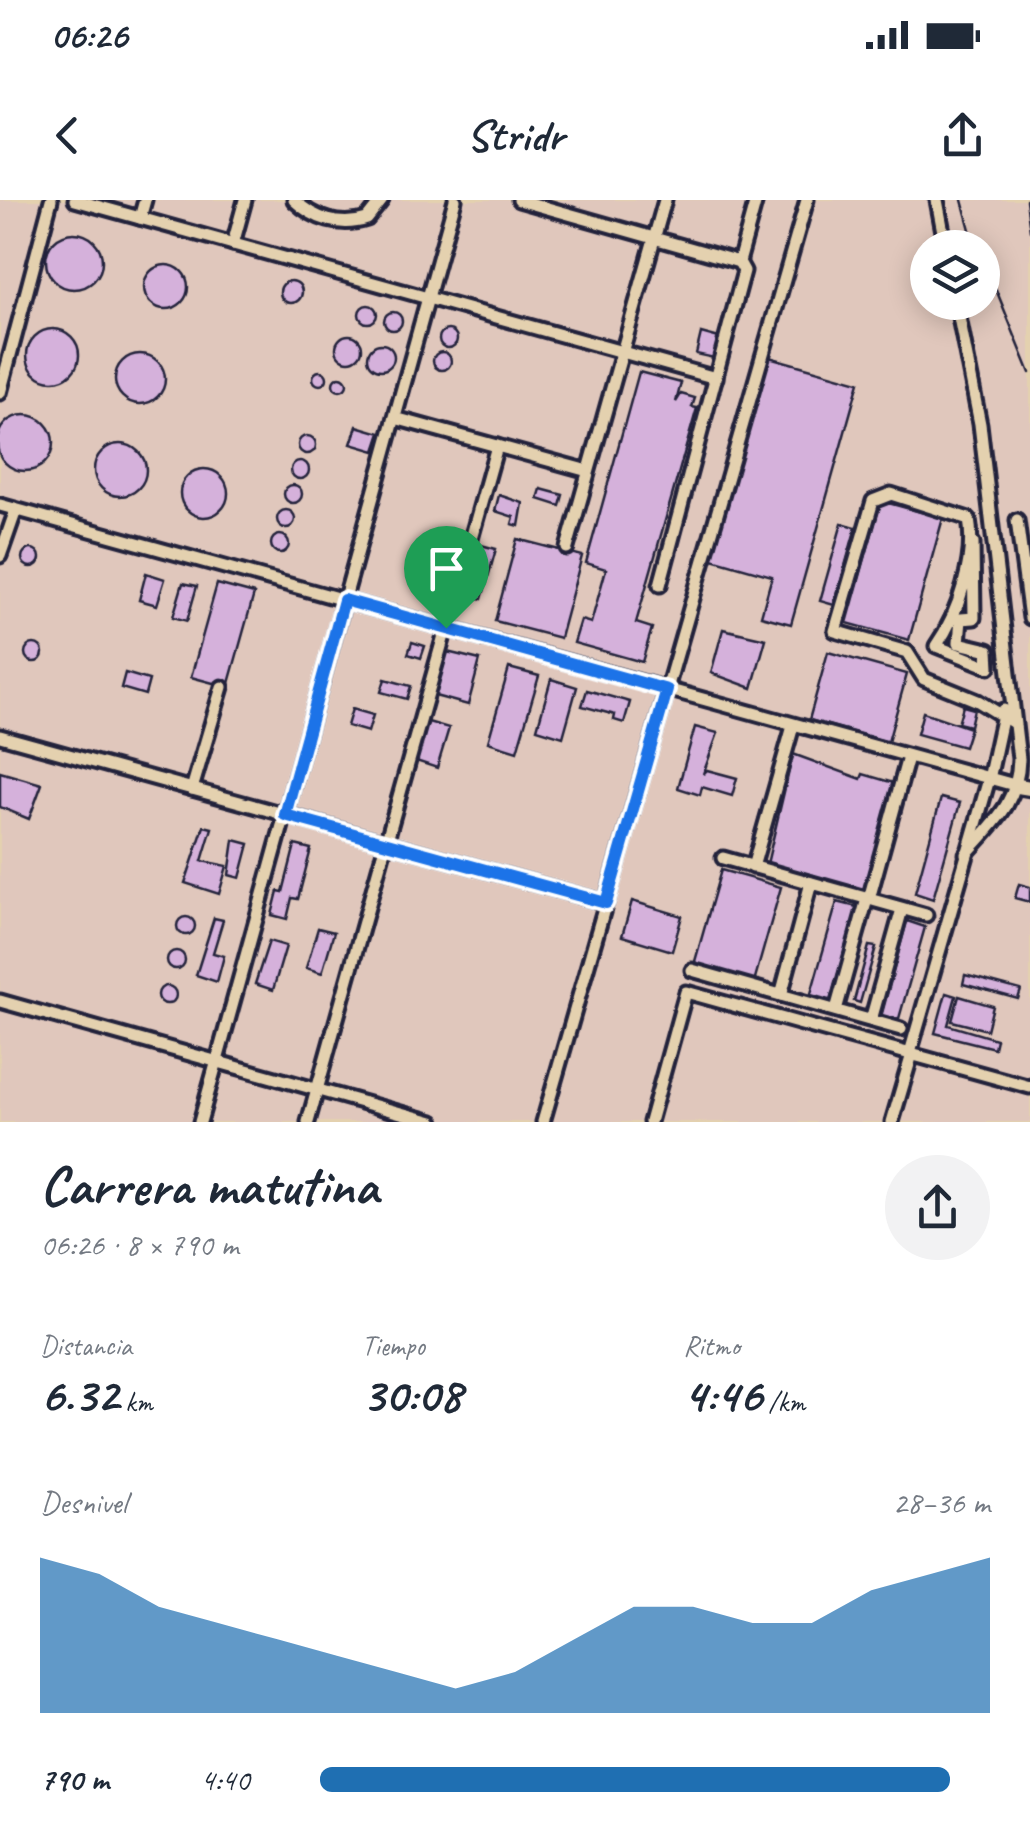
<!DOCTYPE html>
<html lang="es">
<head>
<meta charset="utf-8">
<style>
	body { margin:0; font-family:Caveat,sans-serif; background:#f2f2f3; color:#1f2937; height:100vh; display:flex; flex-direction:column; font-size:38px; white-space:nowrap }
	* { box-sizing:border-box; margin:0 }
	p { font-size:32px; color:#747a83 }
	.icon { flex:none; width:55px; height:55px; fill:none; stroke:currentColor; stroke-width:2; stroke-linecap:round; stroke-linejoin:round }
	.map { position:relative; height:922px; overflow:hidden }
	.details { display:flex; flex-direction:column; background:#fff; flex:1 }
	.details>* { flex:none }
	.controls { position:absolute; left:910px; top:30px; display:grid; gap:20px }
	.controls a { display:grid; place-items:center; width:90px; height:90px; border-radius:50%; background:#fff; box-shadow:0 5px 25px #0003; font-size:50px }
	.pin { position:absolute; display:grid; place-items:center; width:85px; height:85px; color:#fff; margin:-102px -42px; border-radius:50% 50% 50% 0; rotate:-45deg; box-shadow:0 0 10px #0007 }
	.pin .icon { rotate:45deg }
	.round { display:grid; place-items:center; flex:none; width:105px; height:105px; border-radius:52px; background:#f2f2f3 }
	.headline { display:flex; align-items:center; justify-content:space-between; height:170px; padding:0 40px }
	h1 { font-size:55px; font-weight:700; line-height:75px }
	.figures { display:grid; grid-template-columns:repeat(3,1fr); gap:15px; height:170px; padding:10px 40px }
	.figures div { display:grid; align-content:center }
	.figures b { font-size:50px; font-weight:700 }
	.figures small { font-size:28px; font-weight:400 }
	.figures p { font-size:28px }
	.chart { height:280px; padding:20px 40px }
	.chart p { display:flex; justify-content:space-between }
	.chart svg { width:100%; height:180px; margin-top:10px; fill:#1f6fb2; opacity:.7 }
	ul { padding:0 40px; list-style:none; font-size:32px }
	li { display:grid; grid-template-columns:160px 120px 1fr; align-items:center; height:75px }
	li i { height:25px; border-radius:12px; background:#1f6fb2 }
	.status { display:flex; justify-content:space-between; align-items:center; height:70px; padding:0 50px; background:#fff; direction:ltr }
	.status svg { height:28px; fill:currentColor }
	header { display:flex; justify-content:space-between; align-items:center; height:130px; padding:0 40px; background:#fff; font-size:45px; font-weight:700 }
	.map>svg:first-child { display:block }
	.built { fill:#e0c7bc; fill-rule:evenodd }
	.building { fill:#d5b1db; stroke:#22223b; stroke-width:2.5 }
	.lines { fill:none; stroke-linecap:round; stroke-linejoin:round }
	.minor-casing { stroke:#22223b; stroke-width:19 }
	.major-casing { stroke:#22223b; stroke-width:21 }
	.minor { stroke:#e4d1af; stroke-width:11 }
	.major { stroke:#e4d1af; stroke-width:14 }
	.rail { stroke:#22223b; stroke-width:2.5 }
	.route-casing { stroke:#fff; stroke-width:20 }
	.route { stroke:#1a73e8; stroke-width:12 }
</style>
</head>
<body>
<div class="status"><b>06:26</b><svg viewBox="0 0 49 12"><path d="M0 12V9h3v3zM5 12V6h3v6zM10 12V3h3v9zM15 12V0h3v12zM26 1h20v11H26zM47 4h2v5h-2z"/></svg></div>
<header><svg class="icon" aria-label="back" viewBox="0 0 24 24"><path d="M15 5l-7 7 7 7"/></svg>Stridr<svg class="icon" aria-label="share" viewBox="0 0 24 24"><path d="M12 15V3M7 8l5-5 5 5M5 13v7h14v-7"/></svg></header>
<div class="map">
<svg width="1030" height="922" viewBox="0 0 1030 922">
	<rect width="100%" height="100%" fill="#e4d1af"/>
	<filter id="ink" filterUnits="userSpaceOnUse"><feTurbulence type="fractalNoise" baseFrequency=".01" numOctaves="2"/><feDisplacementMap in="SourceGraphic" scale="20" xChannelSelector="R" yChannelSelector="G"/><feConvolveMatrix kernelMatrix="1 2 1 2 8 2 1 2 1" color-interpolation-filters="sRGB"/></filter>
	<g filter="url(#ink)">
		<path class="built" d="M0,0H1030V922H0ZM928,48H982V102H928Z"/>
		<g class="building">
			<circle cx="74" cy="61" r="28"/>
			<circle cx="166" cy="87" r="22"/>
			<circle cx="291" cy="92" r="11"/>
			<circle cx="368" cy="114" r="9"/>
			<circle cx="393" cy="121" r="9"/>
			<circle cx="53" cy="155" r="26"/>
			<circle cx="448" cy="139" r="9"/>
			<polygon points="701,133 719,138 714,158 696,154"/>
			<circle cx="349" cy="148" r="13"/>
			<circle cx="381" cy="157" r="13"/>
			<circle cx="442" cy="161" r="9"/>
			<circle cx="140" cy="179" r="25"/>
			<polygon points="769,157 859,182 791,424 761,416 772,376 712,359"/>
			<circle cx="320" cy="178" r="7"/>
			<polygon points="639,172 681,183 676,202 681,194 695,198 692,207 697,208 636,423 652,428 642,462 574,443 581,420 591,423 606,369 586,363"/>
			<circle cx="340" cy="184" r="7"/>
			<circle cx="25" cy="243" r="28"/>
			<polygon points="357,226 381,233 375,251 351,244"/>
			<circle cx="307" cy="245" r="9"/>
			<circle cx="120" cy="270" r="26"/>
			<circle cx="300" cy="270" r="9"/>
			<circle cx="204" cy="293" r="24"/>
			<circle cx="293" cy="294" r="9"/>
			<polygon points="541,289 563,295 560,306 538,299"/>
			<polygon points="499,295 523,303 519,326 512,324 514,317 495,311"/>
			<polygon points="881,301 943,318 909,440 847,423"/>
			<circle cx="286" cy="319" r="9"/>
			<polygon points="842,323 856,327 834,405 820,401"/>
			<circle cx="280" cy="344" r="9"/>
			<polygon points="517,339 582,356 560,438 495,421"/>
			<polygon points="481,345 496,349 482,399 468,395"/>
			<circle cx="31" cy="358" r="9"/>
			<polygon points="146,373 165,379 157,405 139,400"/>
			<polygon points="183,383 197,386 187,421 173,417"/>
			<polygon points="217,384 254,394 228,487 191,477"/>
			<polygon points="723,429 766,439 752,488 711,473"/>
			<polygon points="412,442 425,446 421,458 408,454"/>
			<circle cx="34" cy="453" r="9"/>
			<polygon points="447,452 480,460 468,505 435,496"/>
			<polygon points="828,452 907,474 888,542 809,520"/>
			<polygon points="509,468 539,476 517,551 488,542"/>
			<polygon points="125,473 149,480 145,495 121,488"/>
			<polygon points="385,479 411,486 407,499 381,492"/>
			<polygon points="551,479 577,487 563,537 537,529"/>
			<polygon points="587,490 630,502 624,523 614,520 615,515 582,506"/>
			<polygon points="963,506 974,509 970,526 958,523"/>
			<polygon points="352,509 373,515 368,532 347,526"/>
			<polygon points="923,512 970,528 964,547 917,534"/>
			<polygon points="428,522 449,528 437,568 416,561"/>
			<polygon points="695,527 718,533 703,574 707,570 737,578 732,596 702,587 700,595 678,588"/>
			<polygon points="793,554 861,579 863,574 894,583 863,691 767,664"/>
			<polygon points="0,572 42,584 29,619 0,607"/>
			<polygon points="941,598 960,603 933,699 915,693"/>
			<polygon points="204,626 212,628 202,661 227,666 219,694 185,683"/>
			<polygon points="234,640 249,644 240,678 229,675"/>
			<polygon points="295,645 311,649 298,699 292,698 287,719 272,715 278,691 283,692"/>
			<polygon points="721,670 781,687 754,782 694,765"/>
			<polygon points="1019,684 1030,687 1030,702 1015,698"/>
			<polygon points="632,701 682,716 672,751 622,736"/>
			<polygon points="837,702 857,707 830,802 810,797"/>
			<circle cx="186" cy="726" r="9"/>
			<polygon points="214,718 223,720 213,753 224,756 217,782 196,775"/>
			<polygon points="907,721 925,727 898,822 881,817"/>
			<polygon points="318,728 334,732 322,773 306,768"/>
			<polygon points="269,741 286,746 273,790 255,784"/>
			<polygon points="869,746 876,747 860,803 854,801"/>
			<circle cx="176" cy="760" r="9"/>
			<polygon points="965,775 1021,790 1018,799 963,784"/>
			<circle cx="167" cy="795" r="9"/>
			<polygon points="946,793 956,796 948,825 996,839 994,848 935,833"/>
			<polygon points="959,796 993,806 987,830 952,821"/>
		</g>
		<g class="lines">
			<defs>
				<g id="minor">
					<polyline points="75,0 716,178"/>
					<path d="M294,0C314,19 340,28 367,19L382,0"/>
					<polyline points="519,0 739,62"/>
					<polyline points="937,0 946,48"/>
					<polyline points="140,18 145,0"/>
					<polyline points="233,44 245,0"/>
					<path d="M956,102L980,224L1019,559C1018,603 994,622 966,654"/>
					<polyline points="0,193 51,0"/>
					<polyline points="395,218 588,271"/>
					<polyline points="0,305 1018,586"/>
					<polyline points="1017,320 1030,418"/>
					<path d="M973,343L974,418L961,419L959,443L988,450L989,467L936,446C959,413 976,358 969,319L891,294L873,301L835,431L907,452L924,479L978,501L1014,523"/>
					<polyline points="567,348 665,0"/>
					<polyline points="0,356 16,310"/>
					<polyline points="660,385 744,71 739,62 756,0"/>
					<polyline points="0,536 606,703"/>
					<polyline points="192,589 222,487"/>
					<polyline points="723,658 926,715"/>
					<polyline points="753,667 793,526"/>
					<polyline points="869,699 908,557"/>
					<polyline points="692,770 901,829"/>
					<polyline points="781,795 811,683"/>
					<polyline points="0,801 433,922"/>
					<polyline points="836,810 867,699"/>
					<polyline points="871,820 902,709"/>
					<polyline points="910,853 989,579 1004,510"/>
					<polyline points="200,922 455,0"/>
					<polyline points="308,922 497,246"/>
					<polyline points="543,922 807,0"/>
					<polyline points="650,922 686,792 1030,887"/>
					<polyline points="892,922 912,854"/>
				</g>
				<polyline id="major" points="1018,586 1030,588"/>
			</defs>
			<use href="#minor" class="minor-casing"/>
			<use href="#major" class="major-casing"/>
			<use href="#minor" class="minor"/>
			<use href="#major" class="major"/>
			<g class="rail">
				<polyline points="962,0 975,48"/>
				<polyline points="1026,0 1030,31"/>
				<polyline points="982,55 1030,173"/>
			</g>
		</g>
	</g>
	<g class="lines" filter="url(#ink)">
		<defs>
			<polygon id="route" points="344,400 667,490 606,703 285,615"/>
		</defs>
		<use href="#route" class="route-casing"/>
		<use href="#route" class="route"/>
	</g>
</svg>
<div class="controls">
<a><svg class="icon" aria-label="layers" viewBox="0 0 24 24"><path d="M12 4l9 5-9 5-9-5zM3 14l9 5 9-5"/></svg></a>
</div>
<div class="pin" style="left:446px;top:428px;background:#1e9e55"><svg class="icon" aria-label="arrive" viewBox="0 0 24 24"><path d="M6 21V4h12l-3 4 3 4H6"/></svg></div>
</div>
<section class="details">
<div class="headline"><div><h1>Carrera matutina</h1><p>06:26 · 8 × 790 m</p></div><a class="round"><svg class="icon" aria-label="share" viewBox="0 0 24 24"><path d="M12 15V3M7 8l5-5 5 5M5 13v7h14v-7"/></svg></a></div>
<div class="figures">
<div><p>Distancia</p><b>6.32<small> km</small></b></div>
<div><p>Tiempo</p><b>30:08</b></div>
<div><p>Ritmo</p><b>4:46<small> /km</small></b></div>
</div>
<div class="chart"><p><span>Desnivel</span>28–36 m</p>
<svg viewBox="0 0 160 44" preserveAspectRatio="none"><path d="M0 44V6L10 10L20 18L30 22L40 26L50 30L60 34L70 38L80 34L90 26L100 18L110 18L120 22L130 22L140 14L150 10L160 6V44z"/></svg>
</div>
<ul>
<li><b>790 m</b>4:40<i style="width:94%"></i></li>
</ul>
</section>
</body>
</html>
